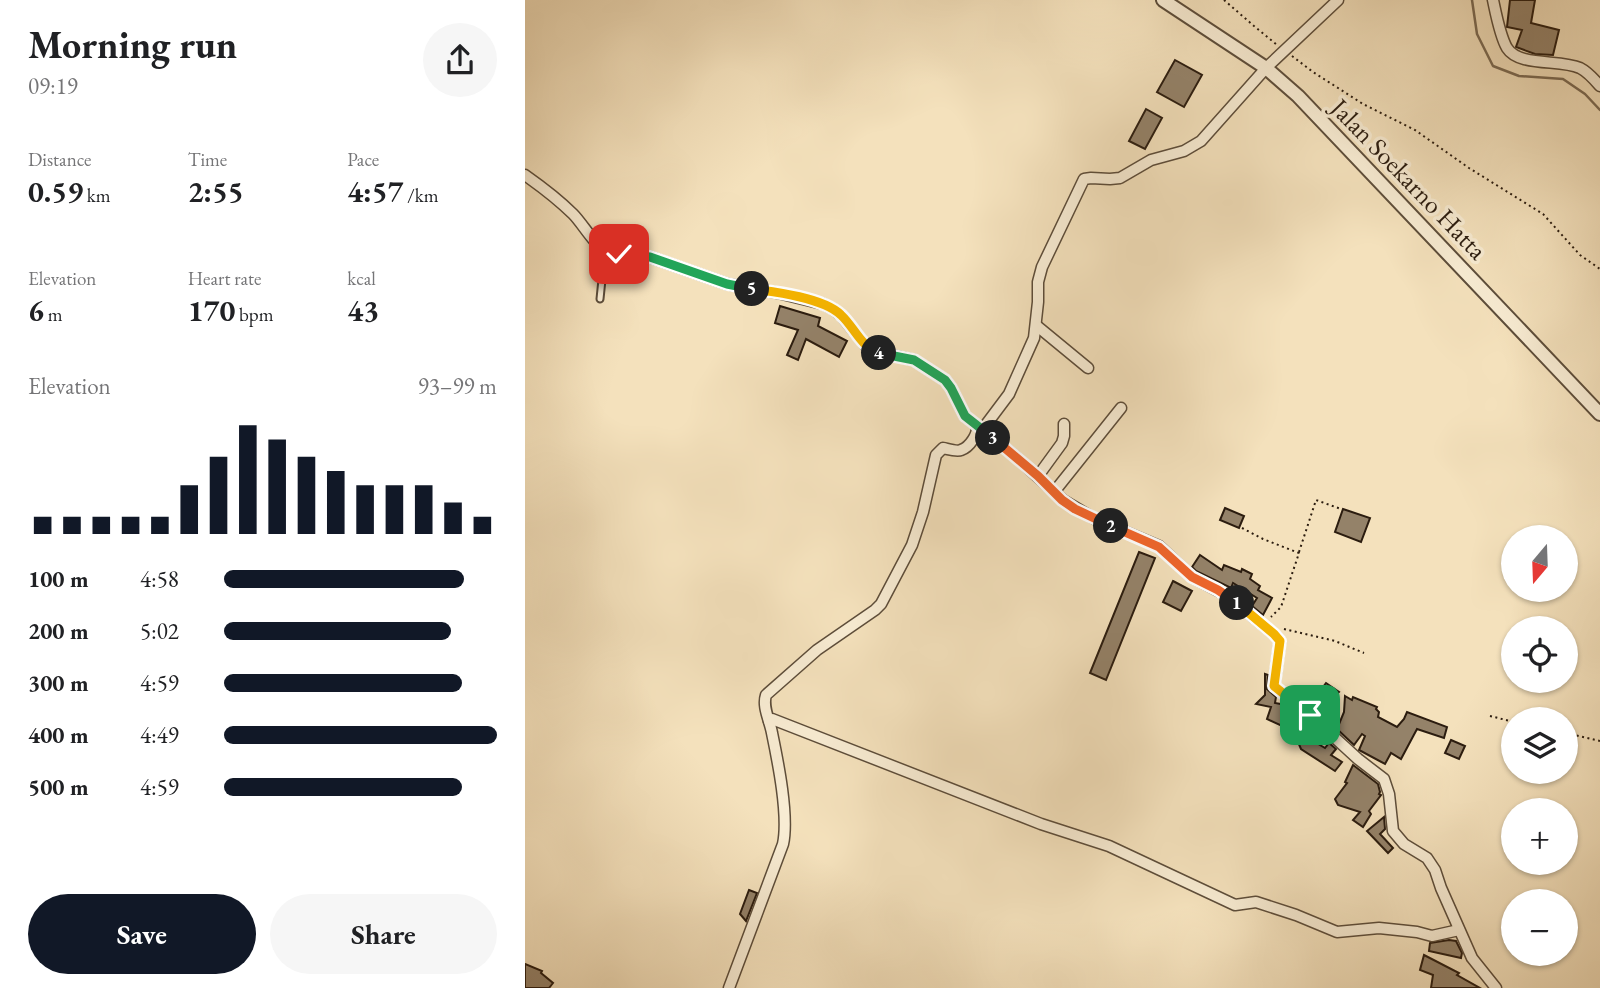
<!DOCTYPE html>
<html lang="en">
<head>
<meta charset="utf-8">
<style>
	body { margin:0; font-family:"EB Garamond",serif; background:#f6f6f6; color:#202124; height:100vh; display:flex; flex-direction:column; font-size:26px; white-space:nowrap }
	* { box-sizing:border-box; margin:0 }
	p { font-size:23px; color:#757577 }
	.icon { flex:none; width:38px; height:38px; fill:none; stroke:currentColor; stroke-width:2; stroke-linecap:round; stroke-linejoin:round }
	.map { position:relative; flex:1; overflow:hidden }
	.sheet { display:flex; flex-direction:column; background:#fff; width:525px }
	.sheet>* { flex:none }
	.needle { width:46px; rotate:199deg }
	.fabs { position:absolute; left:976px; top:525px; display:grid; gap:14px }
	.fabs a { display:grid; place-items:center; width:77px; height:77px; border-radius:50%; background:#fff; box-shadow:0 2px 5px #0004; font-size:35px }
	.pin { position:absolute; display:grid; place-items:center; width:60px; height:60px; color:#fff; margin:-30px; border-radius:14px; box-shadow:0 4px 10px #0006 }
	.km { position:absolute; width:35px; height:35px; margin:-18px; border-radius:50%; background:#222; color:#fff; font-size:19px; line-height:35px; text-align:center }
	.round { display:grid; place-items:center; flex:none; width:74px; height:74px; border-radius:37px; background:#f6f6f6 }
	.head { display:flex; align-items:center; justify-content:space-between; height:119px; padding:0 28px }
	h1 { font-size:38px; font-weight:700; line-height:52px }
	.stats { display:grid; grid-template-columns:repeat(3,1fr); gap:10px; height:119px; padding:7px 28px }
	.stats div { display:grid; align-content:center }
	.stats b { font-size:30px; font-weight:700 }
	.stats small { font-size:19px; font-weight:400 }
	.stats p { font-size:19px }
	.chart { height:196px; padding:14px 28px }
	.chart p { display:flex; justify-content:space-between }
	.chart svg { width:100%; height:126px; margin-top:7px; stroke:#111827; stroke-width:6 }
	.cta { display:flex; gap:14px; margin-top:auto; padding:14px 28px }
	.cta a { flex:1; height:80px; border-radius:42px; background:#111827; color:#fff; font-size:28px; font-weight:700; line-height:80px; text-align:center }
	.cta a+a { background:#f6f6f6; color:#202124 }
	ul { padding:0 28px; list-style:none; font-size:23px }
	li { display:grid; grid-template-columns:112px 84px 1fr; align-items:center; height:52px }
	li i { height:18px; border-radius:9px; background:#111827 }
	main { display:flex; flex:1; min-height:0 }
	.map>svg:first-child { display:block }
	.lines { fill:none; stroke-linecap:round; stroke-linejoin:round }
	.stream { stroke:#7b6a53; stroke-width:2.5 }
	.building { fill:#948269; stroke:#2b1c0f; stroke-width:2 }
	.service-casing { stroke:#5d4d3a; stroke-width:9 }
	.minor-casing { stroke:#5d4d3a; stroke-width:13 }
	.tertiary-casing { stroke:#5d4d3a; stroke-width:16 }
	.path { stroke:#2b1c0f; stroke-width:2; stroke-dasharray:2 3.5; stroke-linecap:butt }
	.service { stroke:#f8ecd3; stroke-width:5 }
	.minor { stroke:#f8ecd3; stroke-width:10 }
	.tertiary { stroke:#f8ecd3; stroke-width:12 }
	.split-1-casing { stroke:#fff; stroke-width:14 }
	.split-2-casing { stroke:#fff; stroke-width:14 }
	.split-3-casing { stroke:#fff; stroke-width:14 }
	.split-4-casing { stroke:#fff; stroke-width:14 }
	.split-5-casing { stroke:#fff; stroke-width:14 }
	.split-6-casing { stroke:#fff; stroke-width:14 }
	.split-1 { stroke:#f5b400; stroke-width:9 }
	.split-2 { stroke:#f0652b; stroke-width:9 }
	.split-3 { stroke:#f0652b; stroke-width:9 }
	.split-4 { stroke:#22a559; stroke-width:9 }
	.split-5 { stroke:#f5b400; stroke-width:9 }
	.split-6 { stroke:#22a559; stroke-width:9 }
	.labels { text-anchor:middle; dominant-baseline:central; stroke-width:7; stroke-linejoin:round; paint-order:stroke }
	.street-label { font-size:26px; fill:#2b1c0f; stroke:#f8ecd3 }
</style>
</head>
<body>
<main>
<section class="sheet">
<div class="head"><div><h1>Morning run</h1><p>09:19</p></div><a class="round"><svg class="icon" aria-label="share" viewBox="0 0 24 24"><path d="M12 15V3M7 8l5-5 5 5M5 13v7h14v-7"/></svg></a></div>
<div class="stats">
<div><p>Distance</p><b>0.59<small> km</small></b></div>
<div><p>Time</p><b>2:55</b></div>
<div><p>Pace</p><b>4:57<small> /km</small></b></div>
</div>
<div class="stats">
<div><p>Elevation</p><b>6<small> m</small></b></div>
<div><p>Heart rate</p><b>170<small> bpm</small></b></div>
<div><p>kcal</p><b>43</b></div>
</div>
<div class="chart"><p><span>Elevation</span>93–99 m</p>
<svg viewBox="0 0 160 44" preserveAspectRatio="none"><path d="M5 44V38M15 44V38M25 44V38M35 44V38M45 44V38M55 44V27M65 44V17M75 44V6M85 44V11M95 44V17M105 44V22M115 44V27M125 44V27M135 44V27M145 44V33M155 44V38"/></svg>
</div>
<ul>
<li><b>100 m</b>4:58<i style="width:88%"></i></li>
<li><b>200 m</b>5:02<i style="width:83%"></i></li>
<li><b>300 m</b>4:59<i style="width:87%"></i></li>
<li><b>400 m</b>4:49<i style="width:100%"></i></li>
<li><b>500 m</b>4:59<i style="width:87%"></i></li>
</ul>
<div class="cta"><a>Save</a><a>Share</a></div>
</section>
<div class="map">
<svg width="1075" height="988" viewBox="0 0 1075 988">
	<rect width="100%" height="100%" fill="#f4e1bc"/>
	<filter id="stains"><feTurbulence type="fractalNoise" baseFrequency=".00286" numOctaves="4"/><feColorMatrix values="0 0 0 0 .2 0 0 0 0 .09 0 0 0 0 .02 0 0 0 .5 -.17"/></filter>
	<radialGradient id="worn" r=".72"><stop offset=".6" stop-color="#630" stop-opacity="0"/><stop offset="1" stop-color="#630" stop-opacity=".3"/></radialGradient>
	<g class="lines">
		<polyline class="stream" points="947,0 952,34 968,66 994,76 1038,79 1060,94 1075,110"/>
	</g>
	<g class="building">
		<polygon points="985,0 1010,0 1006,23 1034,30 1028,55 1010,54 991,47 997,30 982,27"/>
		<polygon points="650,60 677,75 659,107 632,92"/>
		<polygon points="621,109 637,118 620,149 604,141"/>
		<polygon points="255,306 295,318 293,326 322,341 314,357 281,339 273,360 262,355 273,330 250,323"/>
		<polygon points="700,508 719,516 714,528 695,520"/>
		<polygon points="818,509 845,518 836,542 810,532"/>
		<polygon points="614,552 630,558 581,680 565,673"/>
		<polygon points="675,555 697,570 699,565 716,572 717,569 727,574 725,579 735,586 733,590 747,598 738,615 727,606 732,598 708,583 706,588 671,571 667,567"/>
		<polygon points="648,581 667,591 656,611 638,602"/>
		<polygon points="740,674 743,675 742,689 751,697 750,703 761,705 779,720 770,724 763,709 757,726 742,719 746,707 731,704 740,695"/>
		<polygon points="801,683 814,692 803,704 792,695"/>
		<polygon points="820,696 827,700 828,697 852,707 851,709 854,712 853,717 872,727 879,719 882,712 922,727 919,738 892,729 876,759 866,753 860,764 834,750 840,736 837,734 829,745 812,729 819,712"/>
		<polygon points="781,730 788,735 785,739 800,748 804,743 811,749 806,755 817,762 810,771 776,749 773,742"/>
		<polygon points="926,740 940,746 934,759 920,753"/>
		<polygon points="828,765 853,784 855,792 854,794 856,795 844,811 846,814 838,827 828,820 835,812 813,805 810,799 822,783 820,782"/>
		<polygon points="859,817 860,829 855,834 868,848 863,853 842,831"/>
		<polygon points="224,890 232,893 221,921 215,914"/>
		<polygon points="924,940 931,941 937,953 936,958 904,951 905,943"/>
		<polygon points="899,955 934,973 932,975 955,988 906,988 908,975 895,970"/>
		<polygon points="0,964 17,971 16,973 28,983 24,988 0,988"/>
	</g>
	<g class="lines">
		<defs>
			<polyline id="service" points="75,299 80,250"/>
			<g id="minor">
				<path d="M968,0C971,14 975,36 982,48C994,67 1035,59 1055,68C1063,72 1069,79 1075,86"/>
				<path d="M0,175C17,187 33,199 48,214C58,224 69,245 81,250C95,256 111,254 125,257L202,284L253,293L298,304L308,309L316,315L341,346L352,352L389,360L420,380L426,388L440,416L491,457L538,500L570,519L634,546L667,577L703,596L749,634L755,641L749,686L785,715L833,759L859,779L864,794L868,831L879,844L902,858L910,870L916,888L947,958L971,988"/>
				<polyline points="512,326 563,368"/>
				<polyline points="457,430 484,394 509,338 513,302 513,282 517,267 559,179 566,178 585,179 595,178 626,160 659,151 676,141 741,68 813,0"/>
				<polyline points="513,476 537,443 539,436 539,424"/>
				<polyline points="529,492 596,408"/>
				<polyline points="244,721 247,719 516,824 584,846 710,905 731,902 771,915 812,932 854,928 892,932 907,936 934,930"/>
				<path d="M204,988L258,844C264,816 253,762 247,733C245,721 237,707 241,695L292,650L350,610L356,604L387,545L398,512L411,455L418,448C423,449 432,452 436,450C445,447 453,434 452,426"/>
			</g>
			<polyline id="tertiary" points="638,0 741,68 773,96 1075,414"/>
		</defs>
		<use href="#service" class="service-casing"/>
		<use href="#minor" class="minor-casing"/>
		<use href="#tertiary" class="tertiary-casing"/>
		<g class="path">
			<polyline points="699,0 729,26 751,44"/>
			<polyline points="767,56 788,72 838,104 890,130 944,168 1018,214 1055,255 1075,269"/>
			<polyline points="717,528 738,539 774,553 756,607 746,617"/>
			<polyline points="774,552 791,500 816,509"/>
			<polyline points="759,629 810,641 839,653"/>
			<polyline points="965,716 989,722"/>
			<polyline points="1041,733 1075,741"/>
		</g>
		<use href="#service" class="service"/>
		<use href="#minor" class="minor"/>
		<use href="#tertiary" class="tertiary"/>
	</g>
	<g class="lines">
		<defs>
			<polyline id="split-1" points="712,603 749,634 755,641 749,686 785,715"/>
			<polyline id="split-2" points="586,526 634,547 667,577 693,590 712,603"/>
			<polyline id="split-3" points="468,438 513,476 537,500 550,509 586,526"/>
			<polyline id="split-4" points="354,353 389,360 420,380 426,388 440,416 468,438"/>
			<path id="split-5" d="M227,289C251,292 299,298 316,315C330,328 335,346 354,353"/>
			<polyline id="split-6" points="94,254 125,257 202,284 227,289"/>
		</defs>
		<use href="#split-1" class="split-1-casing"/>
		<use href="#split-2" class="split-2-casing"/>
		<use href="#split-3" class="split-3-casing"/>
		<use href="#split-4" class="split-4-casing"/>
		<use href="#split-5" class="split-5-casing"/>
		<use href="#split-6" class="split-6-casing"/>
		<use href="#split-1" class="split-1"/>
		<use href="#split-2" class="split-2"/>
		<use href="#split-3" class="split-3"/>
		<use href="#split-4" class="split-4"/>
		<use href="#split-5" class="split-5"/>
		<use href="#split-6" class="split-6"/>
	</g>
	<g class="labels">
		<g class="street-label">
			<text transform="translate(884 179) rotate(46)">Jalan Soekarno Hatta</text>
		</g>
	</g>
	<rect width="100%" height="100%" filter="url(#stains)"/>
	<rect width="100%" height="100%" fill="url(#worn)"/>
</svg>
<div class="fabs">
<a><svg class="needle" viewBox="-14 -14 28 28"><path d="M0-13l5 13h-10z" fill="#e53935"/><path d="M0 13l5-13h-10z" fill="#757577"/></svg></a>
<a><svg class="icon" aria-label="locate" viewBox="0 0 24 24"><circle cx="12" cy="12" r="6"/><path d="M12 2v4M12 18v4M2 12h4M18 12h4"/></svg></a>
<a><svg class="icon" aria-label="layers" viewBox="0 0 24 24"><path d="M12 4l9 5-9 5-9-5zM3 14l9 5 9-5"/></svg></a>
<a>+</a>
<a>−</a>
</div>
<div class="pin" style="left:785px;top:715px;background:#1e9e55"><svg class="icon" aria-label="arrive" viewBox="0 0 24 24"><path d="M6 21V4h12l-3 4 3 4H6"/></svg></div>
<div class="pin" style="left:94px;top:254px;background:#d93025"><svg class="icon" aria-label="check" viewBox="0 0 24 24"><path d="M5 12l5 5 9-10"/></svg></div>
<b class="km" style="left:712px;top:603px">1</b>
<b class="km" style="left:586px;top:526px">2</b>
<b class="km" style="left:468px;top:438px">3</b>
<b class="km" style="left:354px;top:353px">4</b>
<b class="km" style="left:227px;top:289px">5</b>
</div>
</main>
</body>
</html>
